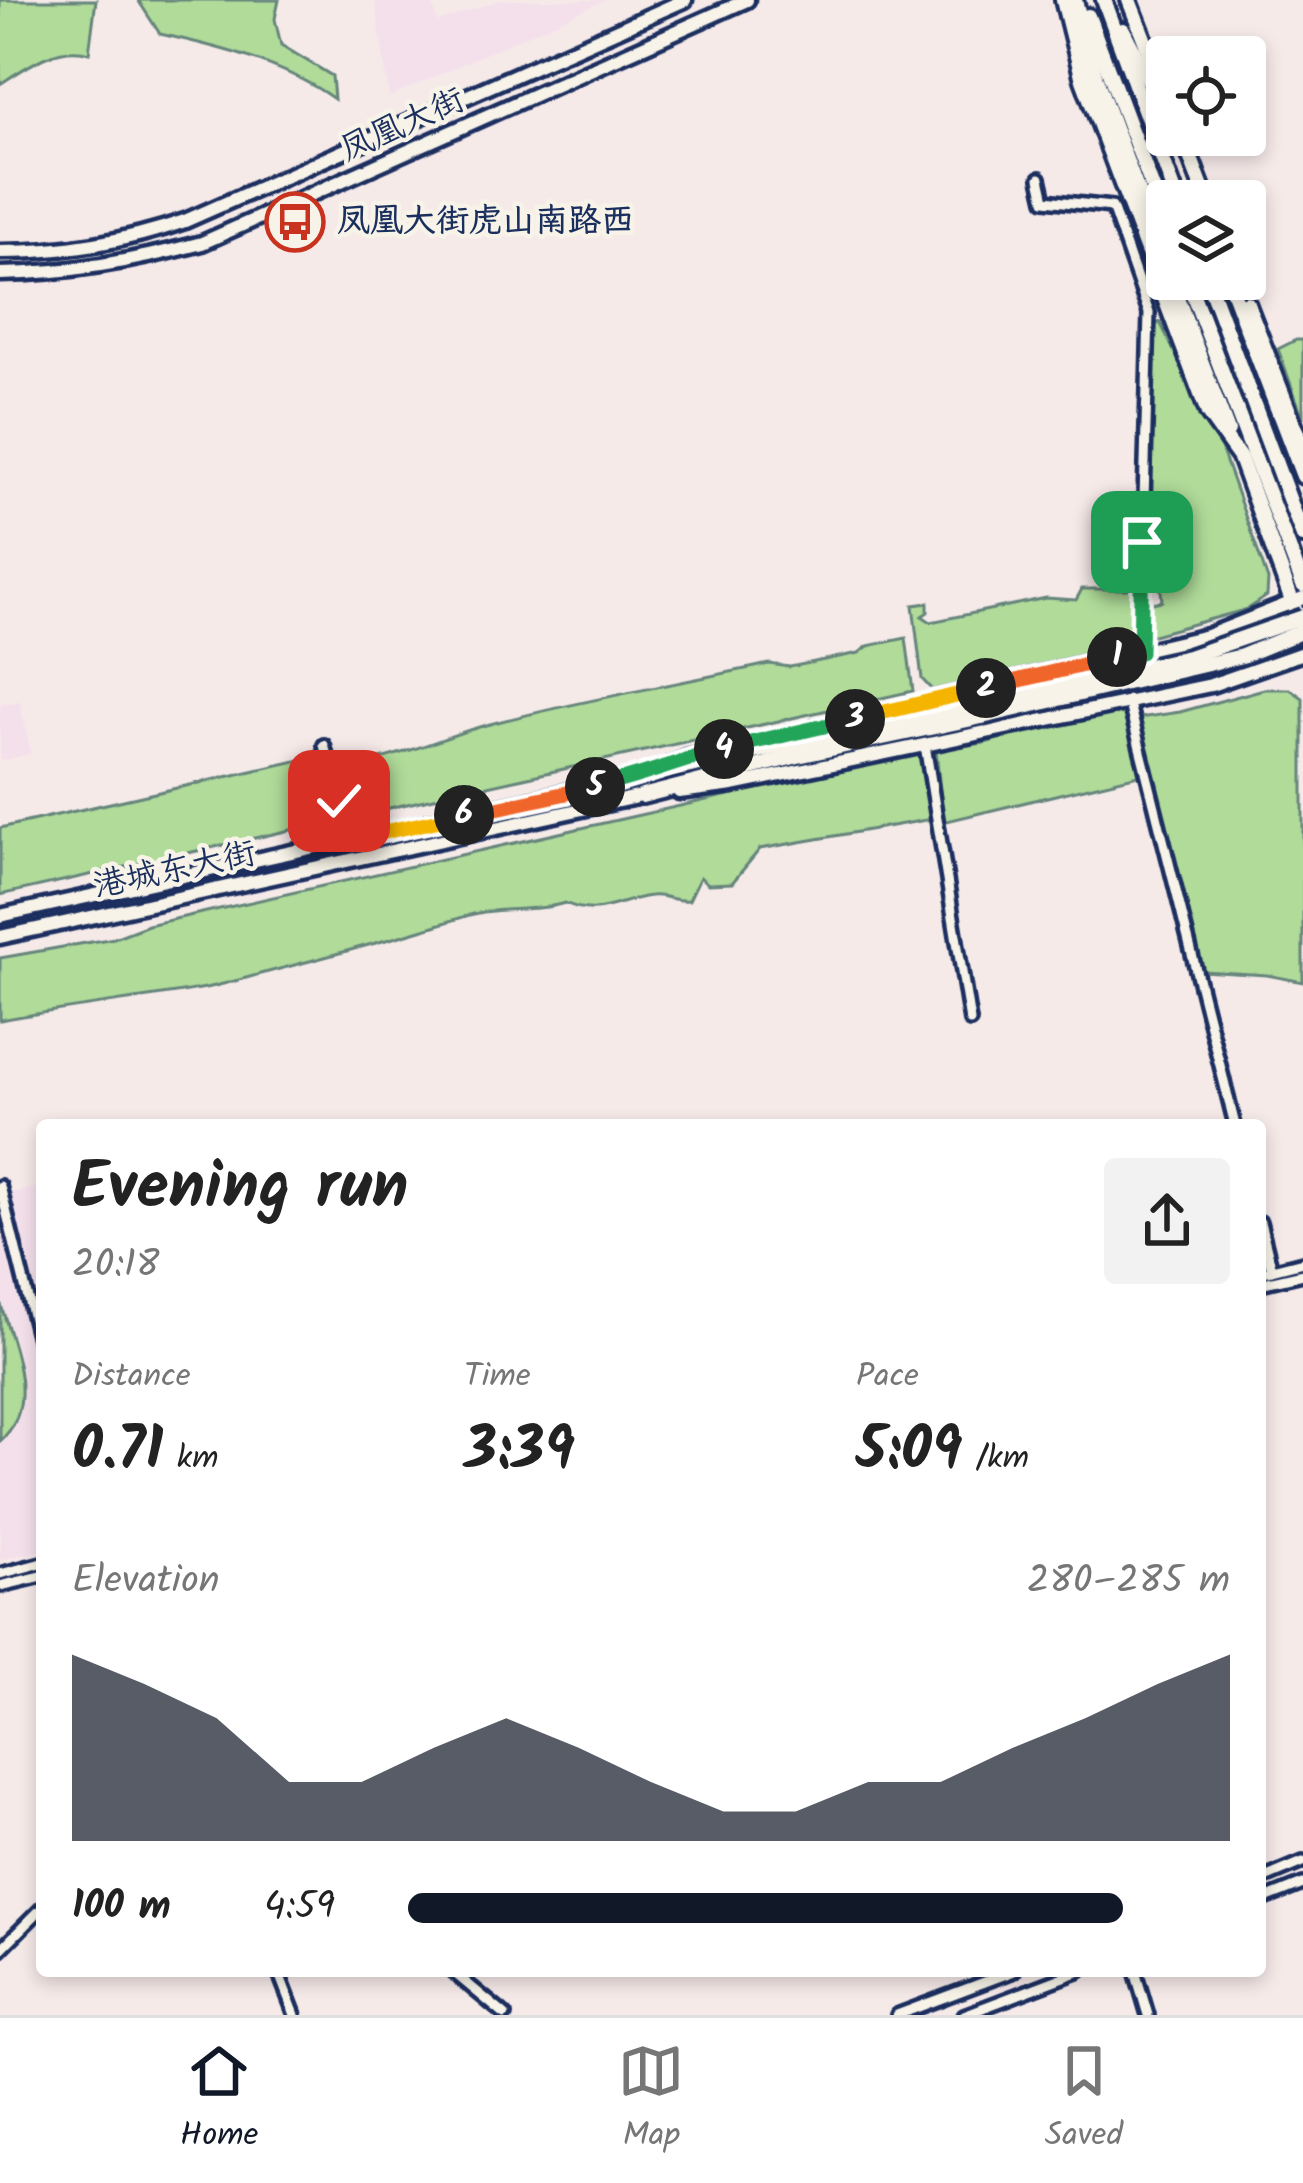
<!DOCTYPE html>
<html lang="en">
<head>
<meta charset="utf-8">
<style>
	body { margin:0; font-family:Kalam,"LXGW WenKai TC",sans-serif; background:#f2f2f2; color:#222; height:100vh; display:flex; flex-direction:column; font-size:45px; white-space:nowrap }
	* { box-sizing:border-box; margin:0 }
	p { font-size:39px; color:#767676 }
	.icon { flex:none; width:66px; height:66px; fill:none; stroke:currentColor; stroke-width:2; stroke-linecap:round; stroke-linejoin:round }
	.map { position:relative; flex:1; overflow:hidden }
	.details { position:absolute; left:36px; top:1119px; width:1230px; height:858px; display:flex; flex-direction:column; background:#fff; border-radius:12px; box-shadow:0 6px 18px #0003 }
	.details>* { flex:none }
	.tools { position:absolute; left:1146px; top:36px; display:grid; gap:24px }
	.tools a { display:grid; place-items:center; width:120px; height:120px; border-radius:12px; background:#fff; box-shadow:0 6px 18px #0003; font-size:60px }
	.pin { position:absolute; display:grid; place-items:center; width:102px; height:102px; color:#fff; margin:-51px; border-radius:24px; box-shadow:0 6px 18px #0006 }
	.km { position:absolute; width:60px; height:60px; margin:-30px; border-radius:50%; background:#222; color:#fff; font-size:33px; line-height:60px; text-align:center }
	.round { display:grid; place-items:center; flex:none; width:126px; height:126px; border-radius:12px; background:#f2f2f2 }
	.summary { display:flex; align-items:center; justify-content:space-between; height:204px; padding:0 36px }
	h1 { font-size:66px; font-weight:700; line-height:90px }
	.stats { display:grid; grid-template-columns:repeat(3,1fr); gap:18px; height:204px; padding:12px 36px }
	.stats div { display:grid; align-content:center }
	.stats b { font-size:60px; font-weight:700 }
	.stats small { font-size:33px; font-weight:400 }
	.stats p { font-size:33px }
	.chart { height:336px; padding:24px 36px }
	.chart p { display:flex; justify-content:space-between }
	.chart svg { width:100%; height:216px; margin-top:12px; fill:#111827; opacity:.7 }
	ul { padding:0 36px; list-style:none; font-size:39px }
	li { display:grid; grid-template-columns:192px 144px 1fr; align-items:center; height:90px }
	li i { height:30px; border-radius:15px; background:#111827 }
	.tabs { display:flex; justify-content:space-around; align-items:center; height:168px; border-top:3px solid #e0e0e0; background:#fff; font-size:33px; color:#767676 }
	.tabs a { display:grid; justify-items:center; gap:6px }
	.tabs .current { color:#111827 }
	.map>svg:first-child { display:block }
	.built { fill:#f4e0eb }
	.green { fill:#b0db99; stroke:#66857c; stroke-width:3 }
	.lines { fill:none; stroke-linecap:round; stroke-linejoin:round }
	.minor-casing { stroke:#1b2f5e; stroke-width:18 }
	.major-casing { stroke:#1b2f5e; stroke-width:21 }
	.highway-casing { stroke:#1b2f5e; stroke-width:22 }
	.minor { stroke:#f7f3e8; stroke-width:9 }
	.major { stroke:#f7f3e8; stroke-width:12 }
	.highway { stroke:#f7f3e8; stroke-width:14 }
	.highway-bridge-casing { stroke:#1b2f5e; stroke-width:22; stroke-linecap:butt }
	.highway-bridge { stroke:#f7f3e8; stroke-width:14 }
	.split-1-casing { stroke:#fff; stroke-width:24 }
	.split-2-casing { stroke:#fff; stroke-width:24 }
	.split-3-casing { stroke:#fff; stroke-width:24 }
	.split-4-casing { stroke:#fff; stroke-width:24 }
	.split-5-casing { stroke:#fff; stroke-width:24 }
	.split-6-casing { stroke:#fff; stroke-width:24 }
	.split-7-casing { stroke:#fff; stroke-width:24 }
	.split-1 { stroke:#22a559; stroke-width:15 }
	.split-2 { stroke:#f0652b; stroke-width:15 }
	.split-3 { stroke:#f5b400; stroke-width:15 }
	.split-4 { stroke:#22a559; stroke-width:15 }
	.split-5 { stroke:#22a559; stroke-width:15 }
	.split-6 { stroke:#f0652b; stroke-width:15 }
	.split-7 { stroke:#f5b400; stroke-width:15 }
	.labels { text-anchor:middle; dominant-baseline:central; stroke-width:9; stroke-linejoin:round; paint-order:stroke }
	.street-label { font-size:33px; fill:#1b2f5e; stroke:#f7f3e8 }
	.poi-label { font-size:33px; font-weight:bold; fill:#1b2f5e; stroke:#f7f3e8; text-anchor:start }
</style>
</head>
<body>
<div class="map">
<svg width="1303" height="2015" viewBox="0 0 1303 2015">
	<rect width="100%" height="100%" fill="#f6eae9"/>
	<filter id="ink" filterUnits="userSpaceOnUse"><feTurbulence type="fractalNoise" baseFrequency=".00833" numOctaves="2"/><feDisplacementMap in="SourceGraphic" scale="24" xChannelSelector="R" yChannelSelector="G"/><feConvolveMatrix kernelMatrix="1 2 1 2 8 2 1 2 1" color-interpolation-filters="sRGB"/></filter>
	<g filter="url(#ink)">
		<g class="built">
			<polygon points="375,0 431,0 438,22 500,0 606,0 389,97"/>
			<polygon points="20,701 31,754 0,761 0,705"/>
			<polygon points="42,1186 42,1550 0,1560 0,1195"/>
		</g>
		<g class="green">
			<path d="M0,0H96L89,53C58,43 25,68 0,84Z"/>
			<path d="M138,0H279L275,19L281,45L332,76L334,99C283,63 219,47 160,34Z"/>
			<polygon points="1160,322 1221,448 1268,580 1267,596 1248,609 1146,637 1146,604 1162,601 1160,580 1148,580 1153,327"/>
			<polygon points="1296,340 1303,340 1303,418 1278,349"/>
			<polygon points="1082,589 1134,589 1135,642 932,690 922,679 913,605 928,603 928,612 922,616 931,622 1046,598 1076,600"/>
			<path d="M906,638L913,691L0,895V828L305,759C363,779 433,738 490,724C582,700 676,684 769,664L790,667L859,653L868,646Z"/>
			<polygon points="1264,689 1290,689 1303,698 1303,982 1267,975 1202,971 1139,718 1180,712"/>
			<polygon points="1125,708 1143,774 943,822 936,749 985,743 1042,726"/>
			<path d="M921,752L932,819L760,849L732,883L708,884L700,877L689,900C675,902 664,894 651,896C620,899 599,919 565,903C532,913 498,906 466,916C402,937 337,954 272,971C248,977 224,985 200,989C134,1000 67,1008 0,1020V958L114,938L148,925Z"/>
			<path d="M0,1301C12,1346 41,1405 0,1441Z"/>
		</g>
		<g class="lines">
			<defs>
				<g id="minor">
					<polyline points="1040,178 1045,200 1112,207 1149,313 1140,652"/>
					<polyline points="1128,700 1235,1125"/>
					<polyline points="324,745 347,824 360,837"/>
					<polyline points="925,745 970,1021"/>
					<polyline points="0,1186 42,1355"/>
					<polyline points="1260,1222 1272,1270"/>
					<polyline points="1260,1273 1303,1262"/>
					<polyline points="1260,1284 1303,1274"/>
					<polyline points="0,1574 42,1563"/>
					<polyline points="0,1586 42,1576"/>
					<polyline points="1260,1880 1303,1862"/>
					<polyline points="1260,1901 1303,1884"/>
					<polyline points="0,1950 42,1908"/>
					<polyline points="278,1971 295,2015"/>
					<polyline points="452,1971 505,2015"/>
					<polyline points="1135,1971 1148,2015"/>
					<polyline points="897,2015 1014,1971"/>
					<polyline points="964,2015 1080,1971"/>
				</g>
				<g id="major">
					<path d="M0,252C65,252 124,242 185,221L685,0"/>
					<path d="M0,274C70,273 134,261 202,243L747,0"/>
					<polyline points="662,768 687,758 1207,636 1303,598"/>
					<polyline points="679,792 733,785 1211,685 1303,653"/>
					<polyline points="0,916 643,775"/>
					<polyline points="0,937 646,795"/>
				</g>
				<g id="highway">
					<polyline points="1063,0 1083,80 1208,413 1240,458 1301,626"/>
					<polyline points="1075,0 1096,79 1167,270"/>
					<polyline points="1104,0 1178,201"/>
					<polyline points="1129,0 1163,87"/>
					<polyline points="1088,16 1167,226"/>
					<polyline points="1123,30 1167,116"/>
					<polyline points="1182,135 1207,201"/>
					<polyline points="1170,279 1228,431"/>
					<polyline points="1187,279 1303,585"/>
					<polyline points="1207,279 1303,536"/>
					<polyline points="1228,279 1303,476"/>
					<polyline points="1247,303 1301,442 1303,462"/>
					<polyline points="635,778 979,704"/>
					<polyline points="642,796 798,756 982,717"/>
				</g>
			</defs>
			<use href="#minor" class="minor-casing"/>
			<use href="#major" class="major-casing"/>
			<use href="#highway" class="highway-casing"/>
			<use href="#minor" class="minor"/>
			<use href="#major" class="major"/>
			<use href="#highway" class="highway"/>
			<defs>
				<g id="highway-bridge">
					<polyline points="979,704 1188,657 1303,617"/>
					<polyline points="982,717 1242,656 1303,631"/>
				</g>
			</defs>
			<use href="#highway-bridge" class="highway-bridge-casing"/>
			<use href="#highway-bridge" class="highway-bridge"/>
		</g>
	</g>
	<g class="lines" filter="url(#ink)">
		<defs>
			<polyline id="split-1" points="1117,657 1140,652 1142,542"/>
			<polyline id="split-2" points="986,688 1117,657"/>
			<polyline id="split-3" points="855,719 986,688"/>
			<polyline id="split-4" points="724,749 855,719"/>
			<path id="split-5" d="M595,787C639,778 680,760 724,749"/>
			<polyline id="split-6" points="464,815 595,787"/>
			<polyline id="split-7" points="339,801 347,824 360,837 464,815"/>
		</defs>
		<use href="#split-1" class="split-1-casing"/>
		<use href="#split-2" class="split-2-casing"/>
		<use href="#split-3" class="split-3-casing"/>
		<use href="#split-4" class="split-4-casing"/>
		<use href="#split-5" class="split-5-casing"/>
		<use href="#split-6" class="split-6-casing"/>
		<use href="#split-7" class="split-7-casing"/>
		<use href="#split-1" class="split-1"/>
		<use href="#split-2" class="split-2"/>
		<use href="#split-3" class="split-3"/>
		<use href="#split-4" class="split-4"/>
		<use href="#split-5" class="split-5"/>
		<use href="#split-6" class="split-6"/>
		<use href="#split-7" class="split-7"/>
	</g>
	<defs>
		<symbol id="bus-ring" viewBox="-11 -11 22 22"><circle r="9.5" fill="#f7f3e8" stroke="#c8321e" stroke-width="1.5"/><path d="M-5-6H5V4H4V6H2V4H-2V6H-4V4H-5ZM-3.5-4V0h7V-4ZM-3.5 1.2v1.5H-2V1.2ZM2 1.2v1.5H3.5V1.2Z" fill="#c8321e"/></symbol>
	</defs>
	<g fill-rule="evenodd">
		<use href="#bus-ring" x="262" y="189" width="66" height="66"/>
	</g>
	<g class="labels">
		<g class="street-label">
			<text transform="translate(403 126) rotate(-24)">凤凰大街</text>
			<text transform="translate(175 871) rotate(-12)">港城东大街</text>
		</g>
		<g class="poi-label">
			<text x="337" y="222">凤凰大街虎山南路西</text>
		</g>
	</g>
</svg>
<div class="tools">
<a><svg class="icon" aria-label="locate" viewBox="0 0 24 24"><circle cx="12" cy="12" r="6"/><path d="M12 2v4M12 18v4M2 12h4M18 12h4"/></svg></a>
<a><svg class="icon" aria-label="layers" viewBox="0 0 24 24"><path d="M12 4l9 5-9 5-9-5zM3 14l9 5 9-5"/></svg></a>
</div>
<div class="pin" style="left:1142px;top:542px;background:#1e9e55"><svg class="icon" aria-label="arrive" viewBox="0 0 24 24"><path d="M6 21V4h12l-3 4 3 4H6"/></svg></div>
<div class="pin" style="left:339px;top:801px;background:#d93025"><svg class="icon" aria-label="check" viewBox="0 0 24 24"><path d="M5 12l5 5 9-10"/></svg></div>
<b class="km" style="left:1117px;top:657px">1</b>
<b class="km" style="left:986px;top:688px">2</b>
<b class="km" style="left:855px;top:719px">3</b>
<b class="km" style="left:724px;top:749px">4</b>
<b class="km" style="left:595px;top:787px">5</b>
<b class="km" style="left:464px;top:815px">6</b>
<section class="details">
<div class="summary"><div><h1>Evening run</h1><p>20:18</p></div><a class="round"><svg class="icon" aria-label="share" viewBox="0 0 24 24"><path d="M12 15V3M7 8l5-5 5 5M5 13v7h14v-7"/></svg></a></div>
<div class="stats">
<div><p>Distance</p><b>0.71<small> km</small></b></div>
<div><p>Time</p><b>3:39</b></div>
<div><p>Pace</p><b>5:09<small> /km</small></b></div>
</div>
<div class="chart"><p><span>Elevation</span>280–285 m</p>
<svg viewBox="0 0 160 44" preserveAspectRatio="none"><path d="M0 44V6L10 12L20 19L30 32L40 32L50 25L60 19L70 25L80 32L90 38L100 38L110 32L120 32L130 25L140 19L150 12L160 6V44z"/></svg>
</div>
<ul>
<li><b>100 m</b>4:59<i style="width:87%"></i></li>
</ul>
</section>
</div>
<nav class="tabs">
<a class="current"><svg class="icon" aria-label="home" viewBox="0 0 24 24"><path d="M3 11l9-7 9 7M6 9v11h12V9"/></svg>Home</a>
<a><svg class="icon" aria-label="map" viewBox="0 0 24 24"><path d="M3 6l6-2 6 2 6-2v14l-6 2-6-2-6 2zM9 4v14M15 6v14"/></svg>Map</a>
<a><svg class="icon" aria-label="saved" viewBox="0 0 24 24"><path d="M7 4h10v16l-5-4-5 4z"/></svg>Saved</a>
</nav>
</body>
</html>
